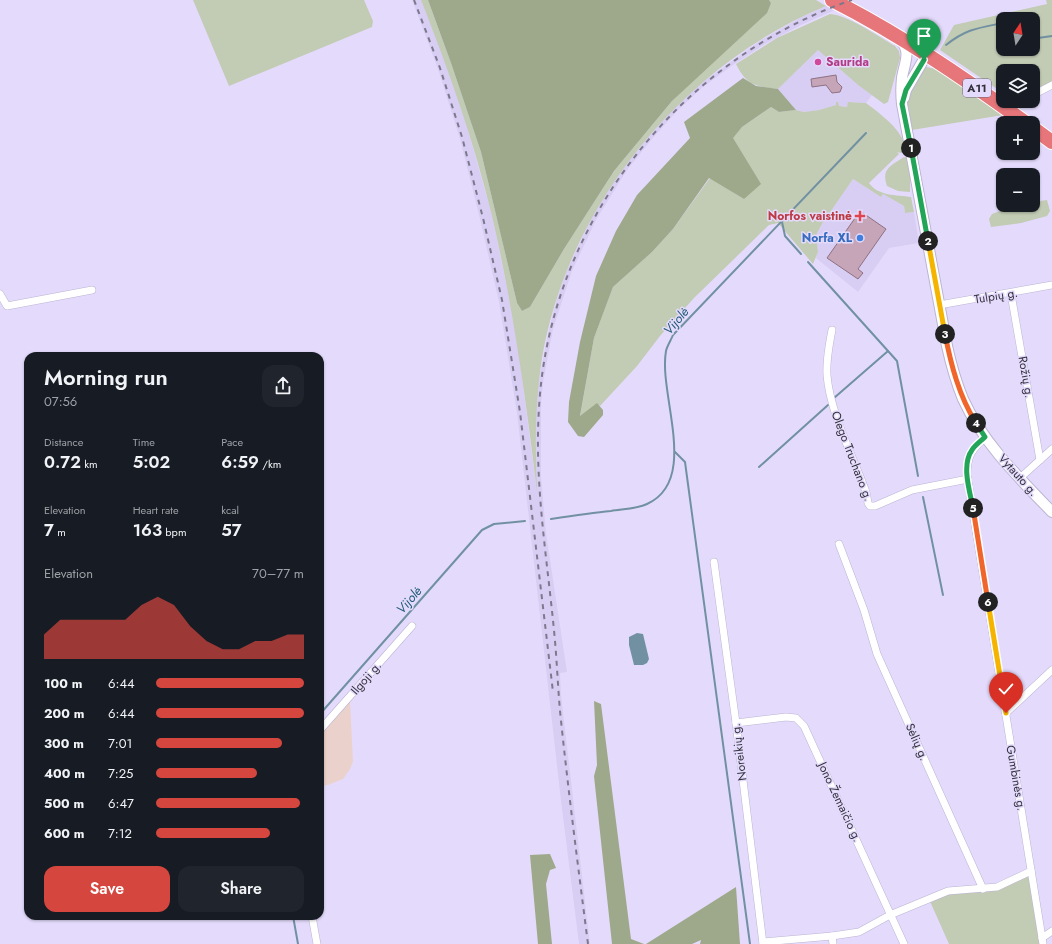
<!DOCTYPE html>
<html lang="en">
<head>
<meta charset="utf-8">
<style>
	body { margin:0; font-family:Jost,sans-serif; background:#20242c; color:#f1f3f6; height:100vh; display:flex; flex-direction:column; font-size:15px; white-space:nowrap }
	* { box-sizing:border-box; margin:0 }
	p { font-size:13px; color:#9ea1a6 }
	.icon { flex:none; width:22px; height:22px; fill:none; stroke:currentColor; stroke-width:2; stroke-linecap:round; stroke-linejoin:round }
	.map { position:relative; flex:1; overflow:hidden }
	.panel { position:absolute; left:24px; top:352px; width:300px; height:568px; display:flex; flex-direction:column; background:#171b24; border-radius:12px; box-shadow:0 1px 3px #0004 }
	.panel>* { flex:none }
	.needle { width:26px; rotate:12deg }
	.buttons { position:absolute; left:996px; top:12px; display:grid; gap:8px }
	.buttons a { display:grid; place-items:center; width:44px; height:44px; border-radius:8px; background:#171b24; box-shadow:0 1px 3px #0004; font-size:20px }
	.pin { position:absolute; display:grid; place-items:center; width:34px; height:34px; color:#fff; margin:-41px -17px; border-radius:50% 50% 50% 0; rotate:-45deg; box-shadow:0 0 4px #0007 }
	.pin .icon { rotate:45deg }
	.km { position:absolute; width:20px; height:20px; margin:-10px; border-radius:50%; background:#222; color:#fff; font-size:11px; line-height:20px; text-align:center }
	.round { display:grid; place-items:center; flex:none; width:42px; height:42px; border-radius:12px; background:#20242c }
	.head { display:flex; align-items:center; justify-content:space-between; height:68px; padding:0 20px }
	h1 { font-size:22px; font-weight:600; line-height:30px }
	.stats { display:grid; grid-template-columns:repeat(3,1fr); gap:6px; height:68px; padding:4px 20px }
	.stats div { display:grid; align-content:center }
	.stats b { font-size:17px; font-weight:600 }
	.stats small { font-size:11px; font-weight:400 }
	.stats p { font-size:11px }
	.chart { height:112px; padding:8px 20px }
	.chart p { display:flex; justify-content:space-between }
	.chart svg { width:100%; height:72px; margin-top:4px; fill:#d5473e; opacity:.7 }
	.primary-button { display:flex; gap:8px; margin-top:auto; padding:8px 20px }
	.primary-button a { flex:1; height:46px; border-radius:12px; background:#d5473e; color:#fff; font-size:16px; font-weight:600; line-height:46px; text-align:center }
	.primary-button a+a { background:#20242c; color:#f1f3f6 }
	ul { padding:0 20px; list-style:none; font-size:13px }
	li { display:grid; grid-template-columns:64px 48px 1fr; align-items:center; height:30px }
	li i { height:10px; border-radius:5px; background:#d5473e }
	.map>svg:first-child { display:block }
	.built { fill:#d8cef4 }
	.industrial { fill:#ead1cb }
	.green { fill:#c2cbb4; fill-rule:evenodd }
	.forest { fill:#9da98a }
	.water { fill:#7191a3 }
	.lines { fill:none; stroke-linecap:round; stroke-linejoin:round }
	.stream { stroke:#7191a3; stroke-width:2 }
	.building { fill:#c5a5b7; stroke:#8e7182 }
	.street-casing { stroke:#bcb4d3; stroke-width:8 }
	.secondary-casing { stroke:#bcb4d3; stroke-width:12 }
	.highway-casing { stroke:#fff; stroke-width:16 }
	.street { stroke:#fff; stroke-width:7 }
	.secondary { stroke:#fff; stroke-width:10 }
	.highway { stroke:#e6767a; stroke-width:14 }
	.rail { stroke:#7e788d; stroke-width:2; stroke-dasharray:5 5; stroke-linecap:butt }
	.split-1-casing { stroke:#fff; stroke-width:8 }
	.split-2-casing { stroke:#fff; stroke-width:8 }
	.split-3-casing { stroke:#fff; stroke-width:8 }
	.split-4-casing { stroke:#fff; stroke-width:8 }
	.split-5-casing { stroke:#fff; stroke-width:8 }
	.split-6-casing { stroke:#fff; stroke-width:8 }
	.split-7-casing { stroke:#fff; stroke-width:8 }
	.split-1 { stroke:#22a559; stroke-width:5 }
	.split-2 { stroke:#22a559; stroke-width:5 }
	.split-3 { stroke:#f5b400; stroke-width:5 }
	.split-4 { stroke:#f0652b; stroke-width:5 }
	.split-5 { stroke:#22a559; stroke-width:5 }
	.split-6 { stroke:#f0652b; stroke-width:5 }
	.split-7 { stroke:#f5b400; stroke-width:5 }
	.hotel-dot { fill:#d1479c; stroke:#e4dbfc; stroke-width:1.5 }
	.health-dot { fill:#e0444e; stroke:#e4dbfc; stroke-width:1.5 }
	.shop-dot { fill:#3f7fe0; stroke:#e4dbfc; stroke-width:1.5 }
	.labels { text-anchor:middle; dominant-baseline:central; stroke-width:3; stroke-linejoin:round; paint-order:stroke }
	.shield { fill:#e4dbfc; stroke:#696476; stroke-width:1 }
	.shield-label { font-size:11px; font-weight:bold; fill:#34313d }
	.hotel-label { font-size:12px; font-weight:bold; fill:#b23c85; stroke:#e4dbfc; text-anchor:start }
	.health-label { font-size:12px; font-weight:bold; fill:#be3a42; stroke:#e4dbfc; text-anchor:end }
	.shop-label { font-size:12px; font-weight:bold; fill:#366cbe; stroke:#e4dbfc; text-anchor:end }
	.street-label { font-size:12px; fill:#34313d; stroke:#e4dbfc }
	.water-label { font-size:13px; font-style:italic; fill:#1f5a76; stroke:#e4dbfc }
</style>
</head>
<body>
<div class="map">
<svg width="1052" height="944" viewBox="0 0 1052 944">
	<rect width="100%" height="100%" fill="#e4dbfc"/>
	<g class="built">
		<polygon points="412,0 421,0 447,65 469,134 492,215 509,298 519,354 536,485 536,406 538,384 549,329 557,299 567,270 591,219 607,191 623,168 648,137 673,109 700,84 761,40 800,18 826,6 835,10 803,24 765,44 733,65 703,87 677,111 652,139 627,170 596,220 572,271 553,329 543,383 541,405 541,476 546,533 567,672 560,673 561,695 590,944 579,944 561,801 517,413 499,302 480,219 460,139 438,69"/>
		<polygon points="818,50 858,85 872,95 866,103 849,102 847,107 839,106 836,102 836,105 819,110 804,112 796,110 778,89"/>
		<polygon points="853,179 881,197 883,194 904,206 905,213 914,212 919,243 889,248 858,292 816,258 818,252 816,235 822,224"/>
	</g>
	<polygon class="industrial" points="350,700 353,762 350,769 343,779 328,785 320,786 320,734"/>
	<g class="green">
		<polygon points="193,0 364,0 373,21 372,27 229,86"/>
		<path d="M421,0H428L451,63L481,152L517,303L522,311L530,307L564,249L614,171L672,101L771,3L769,0H816L826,6C683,65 568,205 542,358C535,402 535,447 537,492C526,399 513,307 492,216C474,142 449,71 421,0Z"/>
		<path d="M1046,0H1052V85L1033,95V71H1003V93L940,50L954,25L1047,4ZM1003,19H1033V49H1003Z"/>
		<path d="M830,14C848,15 879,37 895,46L899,51L900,58L888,102L884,104L858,85L818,50L778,89C755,86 747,86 736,64L777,38Z"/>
		<polygon points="926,67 936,69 1003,115 912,130 907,99 923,69"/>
		<path d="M836,102H838L839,106L847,107L848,102L866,103C879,113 906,132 905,150L901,153L897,152L899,154L869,183C878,196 896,195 911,197L914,212L905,213L904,206L883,194L881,197L853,179L822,224L816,235L818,252L813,264L778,223L769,225L694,298L660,336L637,366L600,406L597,404L580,417L594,338L613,287L652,252L673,229L710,178L744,199L732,138L742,127L771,107L779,112L796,110L804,112L819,110L836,105Z"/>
		<path d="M904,157L908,158L910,171V192L898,191L887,186C881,168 891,166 904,157Z"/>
		<polygon points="1047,200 1050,211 1047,216 1021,223 991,227 989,219 992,214 1005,209 1005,207 1018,205 1033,205 1033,202"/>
		<polygon points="1031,871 1043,944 949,944 929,899 948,891 983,889"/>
	</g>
	<g class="forest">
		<polygon points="428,0 769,0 771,3 767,13 672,101 614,171 564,249 530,307 522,311 517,303 481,152 451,63"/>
		<polygon points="743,78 756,86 778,89 796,110 779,112 771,107 742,127 733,138 761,184 744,199 709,178 673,229 652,252 613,287 594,338 580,416 597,403 603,410 603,415 584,437 578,436 568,422 569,402 580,342 596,276 616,231 637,195 690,138 684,122"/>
		<polygon points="594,701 601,704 631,939 644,944 612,944 594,776 597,765"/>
		<polygon points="550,854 556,868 550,870 546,884 552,944 538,944 530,855"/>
		<polygon points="736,887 740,944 700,944 701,940 692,944 646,944"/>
	</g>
	<polygon class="water" points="637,633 643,634 649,659 647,663 643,665 634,665 629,645 629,637"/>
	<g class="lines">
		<g class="stream">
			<polyline points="1033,31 1038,38 1052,36"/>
			<path d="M946,45C966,29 978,28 1003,23"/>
			<polyline points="782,222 785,236 801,254"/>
			<polyline points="808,262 897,361 918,476"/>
			<polyline points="834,398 888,351"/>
			<polyline points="675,452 685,462 750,944"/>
			<polyline points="759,467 828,405"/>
			<polyline points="923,497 943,595"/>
			<path d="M551,519C571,516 591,513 611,511C623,509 636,509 647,504C700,480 658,394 666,351C667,346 671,340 673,335L866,133"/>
			<polyline points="320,714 482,530 494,524 525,521"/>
			<polyline points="293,916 298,944"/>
		</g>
	</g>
	<g class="building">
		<polygon points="836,75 837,82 842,87 840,92 832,93 826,85 812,87 811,79"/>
		<polygon points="860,211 886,229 858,269 863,273 858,279 827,258"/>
	</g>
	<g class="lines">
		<defs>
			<g id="street">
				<polyline points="1033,95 1052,85"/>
				<polyline points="1011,112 1022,101"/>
				<polyline points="0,294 7,306 92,290"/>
				<polyline points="1011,294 1040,460"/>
				<polyline points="939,305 1052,285"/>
				<path d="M832,330C829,345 826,360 827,375C830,413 853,456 866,492L868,503L870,506H875L912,490L968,479"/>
				<path d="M985,437C972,450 967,455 967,475L1043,944"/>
				<polyline points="1020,478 1052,449"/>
				<polyline points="839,544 864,610 877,654 983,889"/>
				<polyline points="714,562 736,723 763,944"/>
				<polyline points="1006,713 1052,670"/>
				<polyline points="736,723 786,717 796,718 804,726 904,944"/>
				<polyline points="320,730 412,626"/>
				<polyline points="312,916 317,944"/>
				<polyline points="832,936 833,944"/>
				<polyline points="1042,938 1052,931"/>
				<polyline points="763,942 832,936 859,932 890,915 948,891 997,887 1031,871"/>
			</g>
			<g id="secondary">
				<path d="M900,40C912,51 904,64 902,78C901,87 901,95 902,104L947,346C951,364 956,382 963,399C983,443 1019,478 1052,512"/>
				<polyline points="904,98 906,90 927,54"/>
			</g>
			<g id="highway">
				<path d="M832,0C901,35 964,78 1026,123"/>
				<polyline points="1033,128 1052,142"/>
			</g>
		</defs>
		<use href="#street" class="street-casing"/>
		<use href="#secondary" class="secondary-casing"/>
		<use href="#highway" class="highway-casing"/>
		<use href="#street" class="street"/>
		<use href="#secondary" class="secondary"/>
		<use href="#highway" class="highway"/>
		<g class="rail">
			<polyline points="414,0 440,68 462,137 483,218 502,300 520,412 553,692"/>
			<path d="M588,944C578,866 568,789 560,711C558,688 557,664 555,641C548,563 534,486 539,408C549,224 679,59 852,0"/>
		</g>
	</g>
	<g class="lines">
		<defs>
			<polyline id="split-1" points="911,148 902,104 906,90 924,60"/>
			<polyline id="split-2" points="911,148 928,241"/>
			<polyline id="split-3" points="928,241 945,334"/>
			<path id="split-4" d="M945,334C951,365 959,396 976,423"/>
			<path id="split-5" d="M973,508C970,492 961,465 972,450C975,445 981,441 985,437L976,423"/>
			<polyline id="split-6" points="973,508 988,602"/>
			<polyline id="split-7" points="988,602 1006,713"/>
		</defs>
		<use href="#split-1" class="split-1-casing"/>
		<use href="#split-2" class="split-2-casing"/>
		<use href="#split-3" class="split-3-casing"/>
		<use href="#split-4" class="split-4-casing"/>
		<use href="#split-5" class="split-5-casing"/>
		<use href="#split-6" class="split-6-casing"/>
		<use href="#split-7" class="split-7-casing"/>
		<use href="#split-1" class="split-1"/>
		<use href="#split-2" class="split-2"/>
		<use href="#split-3" class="split-3"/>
		<use href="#split-4" class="split-4"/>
		<use href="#split-5" class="split-5"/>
		<use href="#split-6" class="split-6"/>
		<use href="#split-7" class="split-7"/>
	</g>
	<circle class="hotel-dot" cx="818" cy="62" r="4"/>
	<path class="health-dot" d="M858 210h4v4h4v4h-4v4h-4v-4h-4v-4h4z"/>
	<circle class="shop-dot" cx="860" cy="238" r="4"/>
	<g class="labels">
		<rect class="shield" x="963" y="79" width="28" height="18" rx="3"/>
		<g class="shield-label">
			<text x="977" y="88">A11</text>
		</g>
		<g class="hotel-label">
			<text x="826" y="62">Saurida</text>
		</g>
		<g class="health-label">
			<text x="852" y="216">Norfos vaistinė</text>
		</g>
		<g class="shop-label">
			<text x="852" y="238">Norfa XL</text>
		</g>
		<g class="street-label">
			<text transform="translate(996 296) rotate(-9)">Tulpių g.</text>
			<text transform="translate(1026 377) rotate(80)">Rožių g.</text>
			<text transform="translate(852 456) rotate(69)">Olego Truchano g.</text>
			<text transform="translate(1018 475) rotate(48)">Vytauto g.</text>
			<text transform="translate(366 678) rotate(-49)">Ilgoji g.</text>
			<text transform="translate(917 742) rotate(66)">Sėlių g.</text>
			<text transform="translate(739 752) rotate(-97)">Noreikių g.</text>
			<text transform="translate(1016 778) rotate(80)">Gumbinės g.</text>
			<text transform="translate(840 802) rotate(65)">Jono Žemaičio g.</text>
		</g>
		<g class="water-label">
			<text transform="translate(676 321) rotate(-50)">Vijolė</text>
			<text transform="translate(409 600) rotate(-49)">Vijolė</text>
		</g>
	</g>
</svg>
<div class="buttons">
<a><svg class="needle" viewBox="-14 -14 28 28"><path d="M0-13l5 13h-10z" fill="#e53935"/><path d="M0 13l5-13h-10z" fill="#9ea1a6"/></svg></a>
<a><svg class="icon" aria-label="layers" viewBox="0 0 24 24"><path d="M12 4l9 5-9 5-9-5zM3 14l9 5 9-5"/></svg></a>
<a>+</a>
<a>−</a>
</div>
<div class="pin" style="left:924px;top:60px;background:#1e9e55"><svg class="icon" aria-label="arrive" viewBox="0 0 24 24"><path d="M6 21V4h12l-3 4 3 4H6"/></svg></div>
<div class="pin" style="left:1006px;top:713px;background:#d93025"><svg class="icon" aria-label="check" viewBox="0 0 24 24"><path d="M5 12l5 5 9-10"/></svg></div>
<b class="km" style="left:911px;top:148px">1</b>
<b class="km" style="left:928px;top:241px">2</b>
<b class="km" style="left:945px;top:334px">3</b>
<b class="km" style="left:976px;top:423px">4</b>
<b class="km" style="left:973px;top:508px">5</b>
<b class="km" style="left:988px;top:602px">6</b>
<section class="panel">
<div class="head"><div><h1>Morning run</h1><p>07:56</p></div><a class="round"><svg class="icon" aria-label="share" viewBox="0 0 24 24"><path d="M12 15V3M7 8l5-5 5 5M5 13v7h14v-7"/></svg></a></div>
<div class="stats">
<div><p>Distance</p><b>0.72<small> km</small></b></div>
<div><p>Time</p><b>5:02</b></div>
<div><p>Pace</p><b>6:59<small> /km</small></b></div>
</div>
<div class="stats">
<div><p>Elevation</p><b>7<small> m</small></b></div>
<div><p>Heart rate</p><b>163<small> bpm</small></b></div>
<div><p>kcal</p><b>57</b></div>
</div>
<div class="chart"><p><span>Elevation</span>70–77 m</p>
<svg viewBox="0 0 160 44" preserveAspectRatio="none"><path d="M0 44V29L10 20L20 20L30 20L40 20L50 20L60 11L70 6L80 11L90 24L100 33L110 38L120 38L130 33L140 33L150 29L160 29V44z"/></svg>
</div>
<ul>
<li><b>100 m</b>6:44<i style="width:100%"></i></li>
<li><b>200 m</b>6:44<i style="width:100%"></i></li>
<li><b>300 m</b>7:01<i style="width:85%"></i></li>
<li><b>400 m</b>7:25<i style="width:68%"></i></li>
<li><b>500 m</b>6:47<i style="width:97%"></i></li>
<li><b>600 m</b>7:12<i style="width:77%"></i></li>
</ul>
<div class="primary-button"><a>Save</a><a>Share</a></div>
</section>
</div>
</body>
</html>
